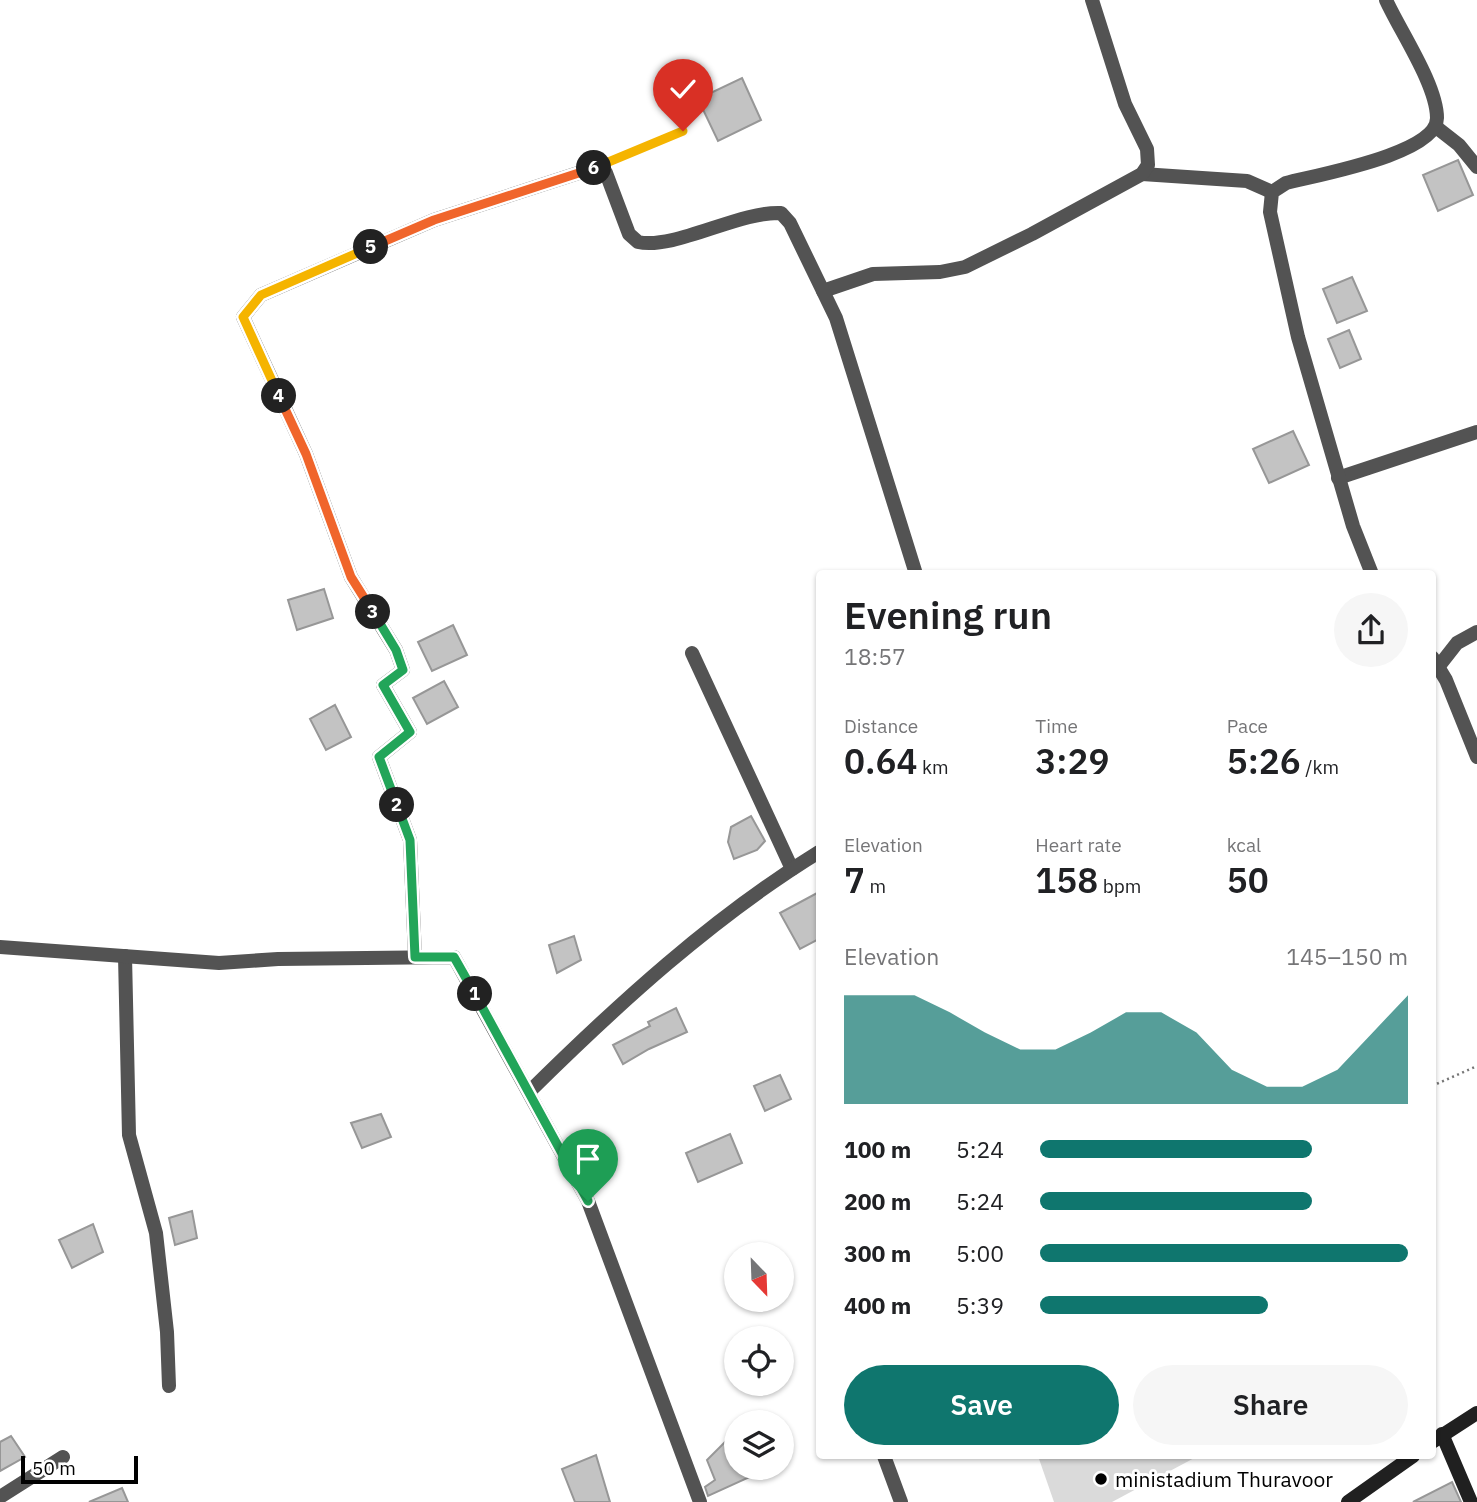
<!DOCTYPE html>
<html lang="en">
<head>
<meta charset="utf-8">
<style>
	body { margin:0; font-family:"IBM Plex Sans",sans-serif; background:#f6f6f6; color:#202124; height:100vh; display:flex; flex-direction:column; font-size:26px; white-space:nowrap }
	* { box-sizing:border-box; margin:0 }
	p { font-size:23px; color:#757577 }
	.icon { flex:none; width:38px; height:38px; fill:none; stroke:currentColor; stroke-width:2; stroke-linecap:round; stroke-linejoin:round }
	.map { position:relative; flex:1; overflow:hidden }
	.side { position:absolute; left:816px; top:570px; width:620px; height:889px; display:flex; flex-direction:column; background:#fff; border-radius:7px; box-shadow:0 2px 5px #0004 }
	.side>* { flex:none }
	.needle { width:46px; rotate:157deg }
	.tools { position:absolute; left:724px; top:1242px; display:grid; gap:14px }
	.tools a { display:grid; place-items:center; width:70px; height:70px; border-radius:50%; background:#fff; box-shadow:0 2px 5px #0004; font-size:35px }
	.scale { position:absolute; left:21px; bottom:18px; width:117px; box-sizing:border-box; padding-left:7px; border:4px solid #000; border-top:0; font-size:19px; line-height:24px; white-space:nowrap; color:#000; -webkit-text-stroke:5px #fff; paint-order:stroke }
	.pin { position:absolute; display:grid; place-items:center; width:60px; height:60px; color:#fff; margin:-72px -30px; border-radius:50% 50% 50% 0; rotate:-45deg; box-shadow:0 0 7px #0007 }
	.pin .icon { rotate:45deg }
	.km { position:absolute; width:35px; height:35px; margin:-18px; border-radius:50%; background:#222; color:#fff; font-size:19px; line-height:35px; text-align:center }
	.round { display:grid; place-items:center; flex:none; width:74px; height:74px; border-radius:37px; background:#f6f6f6 }
	.summary { display:flex; align-items:center; justify-content:space-between; height:119px; padding:0 28px }
	h1 { font-size:38px; font-weight:600; line-height:52px }
	.stats { display:grid; grid-template-columns:repeat(3,1fr); gap:10px; height:119px; padding:7px 28px }
	.stats div { display:grid; align-content:center }
	.stats b { font-size:35px; font-weight:600 }
	.stats small { font-size:19px; font-weight:400 }
	.stats p { font-size:19px }
	.chart { height:196px; padding:14px 28px }
	.chart p { display:flex; justify-content:space-between }
	.chart svg { width:100%; height:126px; margin-top:7px; fill:#0f766e; opacity:.7 }
	.action { display:flex; gap:14px; margin-top:auto; padding:14px 28px }
	.action a { flex:1; height:80px; border-radius:42px; background:#0f766e; color:#fff; font-size:28px; font-weight:600; line-height:80px; text-align:center }
	.action a+a { background:#f6f6f6; color:#202124 }
	ul { padding:0 28px; list-style:none; font-size:23px }
	li { display:grid; grid-template-columns:112px 84px 1fr; align-items:center; height:52px }
	li i { height:18px; border-radius:9px; background:#0f766e }
	.map>svg:first-child { display:block }
	.green { fill:#dadada }
	.building { fill:#c3c3c3; stroke:#979797; stroke-width:2 }
	.lines { fill:none; stroke-linecap:round; stroke-linejoin:round }
	.path { stroke:#757575; stroke-width:2.5; stroke-dasharray:2 3.5; stroke-linecap:butt }
	.service { stroke:#535353; stroke-width:7 }
	.minor { stroke:#535353; stroke-width:14 }
	.tertiary { stroke:#535353; stroke-width:14 }
	.secondary { stroke:#202020; stroke-width:14 }
	.split-1-casing { stroke:#fff; stroke-width:14 }
	.split-2-casing { stroke:#fff; stroke-width:14 }
	.split-3-casing { stroke:#fff; stroke-width:14 }
	.split-4-casing { stroke:#fff; stroke-width:14 }
	.split-5-casing { stroke:#fff; stroke-width:14 }
	.split-6-casing { stroke:#fff; stroke-width:14 }
	.split-7-casing { stroke:#fff; stroke-width:14 }
	.split-1 { stroke:#22a559; stroke-width:9 }
	.split-2 { stroke:#22a559; stroke-width:9 }
	.split-3 { stroke:#22a559; stroke-width:9 }
	.split-4 { stroke:#f0652b; stroke-width:9 }
	.split-5 { stroke:#f5b400; stroke-width:9 }
	.split-6 { stroke:#f0652b; stroke-width:9 }
	.split-7 { stroke:#f5b400; stroke-width:9 }
	.poi-dot { fill:#000; stroke:#fff; stroke-width:2.5 }
	.labels { text-anchor:middle; dominant-baseline:central; stroke-width:6; stroke-linejoin:round; paint-order:stroke }
	.poi-label { font-size:21px; fill:#000; stroke:#fff; text-anchor:start }
</style>
</head>
<body>
<div class="map">
<svg width="1477" height="1502" viewBox="0 0 1477 1502">
	<rect width="100%" height="100%" fill="#fff"/>
	<polygon class="green" points="1038,1456 1198,1456 1112,1502 1054,1502"/>
	<g class="building">
		<polygon points="742,78 761,120 718,141 698,99"/>
		<polygon points="1458,160 1473,195 1438,211 1423,175"/>
		<polygon points="1352,277 1367,311 1337,323 1323,289"/>
		<polygon points="1349,330 1361,359 1340,368 1328,339"/>
		<polygon points="1293,431 1309,465 1269,483 1253,449"/>
		<polygon points="324,589 333,618 297,630 288,600"/>
		<polygon points="453,625 467,655 432,671 418,642"/>
		<polygon points="444,681 458,707 427,724 413,698"/>
		<polygon points="335,705 351,737 326,750 310,719"/>
		<polygon points="751,816 765,841 757,850 734,859 728,842 731,827"/>
		<polygon points="819,892 819,939 800,949 780,913"/>
		<polygon points="574,936 581,960 557,973 549,945"/>
		<polygon points="676,1008 687,1032 649,1049 623,1064 613,1045 650,1026 648,1022"/>
		<polygon points="780,1075 791,1099 765,1111 754,1086"/>
		<polygon points="381,1114 391,1137 362,1148 351,1123"/>
		<polygon points="730,1134 742,1163 698,1182 686,1153"/>
		<polygon points="192,1211 197,1238 175,1245 169,1218"/>
		<polygon points="93,1224 103,1252 72,1268 59,1240"/>
		<polygon points="11,1436 25,1457 0,1471 0,1442"/>
		<polygon points="726,1441 737,1454 737,1468 769,1468 708,1496 705,1487 715,1480 707,1460"/>
		<polygon points="596,1455 610,1502 575,1502 562,1469"/>
		<polygon points="1452,1482 1461,1502 1413,1502"/>
		<polygon points="122,1488 128,1502 89,1502"/>
	</g>
	<g class="lines">
		<polyline class="path" points="1432,1086 1477,1066"/>
		<polyline class="service" points="603,165 683,131"/>
		<g class="minor">
			<polyline points="1436,127 1459,145 1477,167"/>
			<polyline points="1142,174 1247,181 1272,192"/>
			<polyline points="823,291 873,274 940,272 965,267 1032,234 1142,174 1148,165 1147,149 1125,104 1092,0"/>
			<polyline points="1338,478 1477,432"/>
			<path d="M1372,574L1353,526L1298,337L1270,212L1272,192L1286,183C1316,175 1437,154 1437,118C1437,85 1400,31 1386,0"/>
			<polyline points="692,653 792,869"/>
			<polyline points="1432,657 1446,680 1477,757"/>
			<polyline points="1439,666 1457,643 1477,632"/>
			<polyline points="125,956 129,1135 156,1233 167,1332 169,1386"/>
			<path d="M415,957L410,840L379,757L410,732L383,685L403,670L396,650L351,577L306,454L243,317L261,295L434,220L603,165L629,234L638,242C675,250 739,211 781,213L790,223L836,318L916,574"/>
			<path d="M529,1092C617,1005 713,917 819,852"/>
			<polyline points="884,1456 901,1502"/>
			<polyline points="0,1497 63,1457"/>
		</g>
		<polyline class="tertiary" points="0,947 219,963 278,959 454,957 588,1201 700,1502"/>
		<g class="secondary">
			<polyline points="1442,1434 1471,1502"/>
			<polyline points="1432,1442 1477,1413"/>
			<polyline points="1348,1502 1413,1456"/>
		</g>
	</g>
	<g class="lines">
		<defs>
			<polyline id="split-1" points="475,994 588,1201"/>
			<polyline id="split-2" points="397,805 410,840 415,957 454,957 475,994"/>
			<polyline id="split-3" points="373,612 396,650 403,670 383,685 410,732 379,757 397,805"/>
			<polyline id="split-4" points="279,396 306,454 351,577 373,612"/>
			<polyline id="split-5" points="279,396 243,317 261,295 371,247"/>
			<polyline id="split-6" points="371,247 434,220 594,168"/>
			<polyline id="split-7" points="594,168 683,131"/>
		</defs>
		<use href="#split-1" class="split-1-casing"/>
		<use href="#split-2" class="split-2-casing"/>
		<use href="#split-3" class="split-3-casing"/>
		<use href="#split-4" class="split-4-casing"/>
		<use href="#split-5" class="split-5-casing"/>
		<use href="#split-6" class="split-6-casing"/>
		<use href="#split-7" class="split-7-casing"/>
		<use href="#split-1" class="split-1"/>
		<use href="#split-2" class="split-2"/>
		<use href="#split-3" class="split-3"/>
		<use href="#split-4" class="split-4"/>
		<use href="#split-5" class="split-5"/>
		<use href="#split-6" class="split-6"/>
		<use href="#split-7" class="split-7"/>
	</g>
	<circle class="poi-dot" cx="1101" cy="1479" r="7"/>
	<g class="labels">
		<g class="poi-label">
			<text x="1115" y="1479">ministadium Thuravoor</text>
		</g>
	</g>
</svg>
<div class="tools">
<a><svg class="needle" viewBox="-14 -14 28 28"><path d="M0-13l5 13h-10z" fill="#e53935"/><path d="M0 13l5-13h-10z" fill="#757577"/></svg></a>
<a><svg class="icon" aria-label="locate" viewBox="0 0 24 24"><circle cx="12" cy="12" r="6"/><path d="M12 2v4M12 18v4M2 12h4M18 12h4"/></svg></a>
<a><svg class="icon" aria-label="layers" viewBox="0 0 24 24"><path d="M12 4l9 5-9 5-9-5zM3 14l9 5 9-5"/></svg></a>
</div>
<div class="scale">50 m</div>
<div class="pin" style="left:588px;top:1201px;background:#1e9e55"><svg class="icon" aria-label="arrive" viewBox="0 0 24 24"><path d="M6 21V4h12l-3 4 3 4H6"/></svg></div>
<div class="pin" style="left:683px;top:131px;background:#d93025"><svg class="icon" aria-label="check" viewBox="0 0 24 24"><path d="M5 12l5 5 9-10"/></svg></div>
<b class="km" style="left:475px;top:994px">1</b>
<b class="km" style="left:397px;top:805px">2</b>
<b class="km" style="left:373px;top:612px">3</b>
<b class="km" style="left:279px;top:396px">4</b>
<b class="km" style="left:371px;top:247px">5</b>
<b class="km" style="left:594px;top:168px">6</b>
<section class="side">
<div class="summary"><div><h1>Evening run</h1><p>18:57</p></div><a class="round"><svg class="icon" aria-label="share" viewBox="0 0 24 24"><path d="M12 15V3M7 8l5-5 5 5M5 13v7h14v-7"/></svg></a></div>
<div class="stats">
<div><p>Distance</p><b>0.64<small> km</small></b></div>
<div><p>Time</p><b>3:29</b></div>
<div><p>Pace</p><b>5:26<small> /km</small></b></div>
</div>
<div class="stats">
<div><p>Elevation</p><b>7<small> m</small></b></div>
<div><p>Heart rate</p><b>158<small> bpm</small></b></div>
<div><p>kcal</p><b>50</b></div>
</div>
<div class="chart"><p><span>Elevation</span>145–150 m</p>
<svg viewBox="0 0 160 44" preserveAspectRatio="none"><path d="M0 44V6L10 6L20 6L30 12L40 19L50 25L60 25L70 19L80 12L90 12L100 19L110 32L120 38L130 38L140 32L150 19L160 6V44z"/></svg>
</div>
<ul>
<li><b>100 m</b>5:24<i style="width:74%"></i></li>
<li><b>200 m</b>5:24<i style="width:74%"></i></li>
<li><b>300 m</b>5:00<i style="width:100%"></i></li>
<li><b>400 m</b>5:39<i style="width:62%"></i></li>
</ul>
<div class="action"><a>Save</a><a>Share</a></div>
</section>
</div>
</body>
</html>
